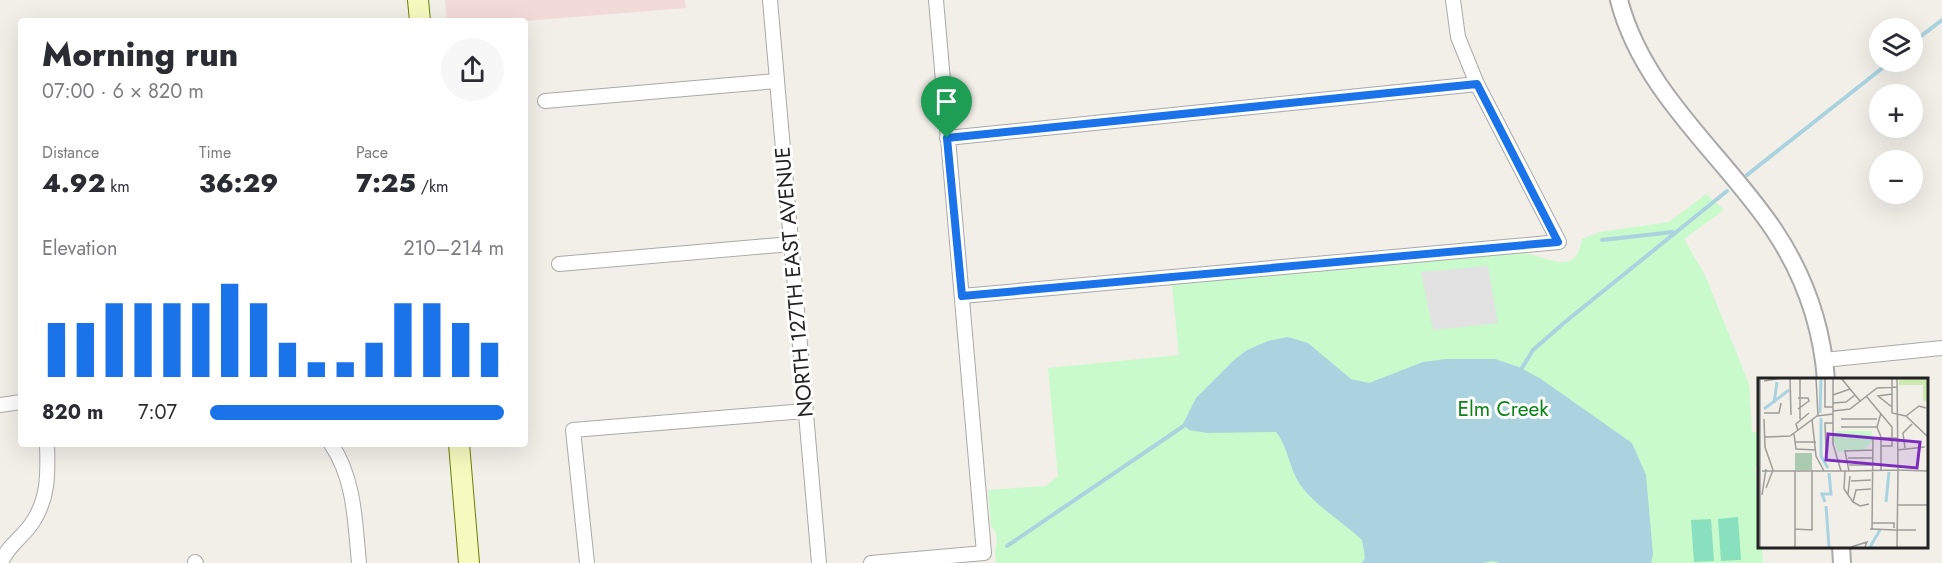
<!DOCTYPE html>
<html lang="en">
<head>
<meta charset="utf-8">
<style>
	body { margin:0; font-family:Jost,sans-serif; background:#f7f7f7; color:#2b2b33; height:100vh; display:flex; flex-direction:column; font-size:22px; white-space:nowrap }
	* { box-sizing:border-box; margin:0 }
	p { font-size:20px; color:#7c7c81 }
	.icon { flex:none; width:33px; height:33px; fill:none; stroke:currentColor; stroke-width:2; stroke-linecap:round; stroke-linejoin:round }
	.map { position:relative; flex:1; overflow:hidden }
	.panel { position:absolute; left:18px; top:18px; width:510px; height:429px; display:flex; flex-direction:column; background:#fff; border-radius:6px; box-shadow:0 6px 24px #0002 }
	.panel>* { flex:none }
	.fabs { position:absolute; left:1869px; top:18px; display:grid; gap:12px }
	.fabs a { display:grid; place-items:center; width:54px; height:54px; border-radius:50%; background:#fff; box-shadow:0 6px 24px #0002; font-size:30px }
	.pin { position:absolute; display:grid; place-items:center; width:51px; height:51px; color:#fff; margin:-62px -26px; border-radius:50% 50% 50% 0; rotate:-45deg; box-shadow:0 0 6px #0007 }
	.pin .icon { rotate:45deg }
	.round { display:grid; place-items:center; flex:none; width:63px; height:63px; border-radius:32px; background:#f7f7f7 }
	.head { display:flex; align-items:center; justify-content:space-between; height:102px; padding:0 24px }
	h1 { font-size:33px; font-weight:800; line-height:45px }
	.metrics { display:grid; grid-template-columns:repeat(3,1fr); gap:9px; height:102px; padding:6px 24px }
	.metrics div { display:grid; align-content:center }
	.metrics b { font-size:26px; font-weight:800 }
	.metrics small { font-size:16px; font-weight:400 }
	.metrics p { font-size:16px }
	.chart { height:168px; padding:12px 24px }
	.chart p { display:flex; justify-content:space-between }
	.chart svg { width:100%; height:108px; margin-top:6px; stroke:#1a73e8; stroke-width:6 }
	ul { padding:0 24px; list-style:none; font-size:20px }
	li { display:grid; grid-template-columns:96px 72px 1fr; align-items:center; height:45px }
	li i { height:15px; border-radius:8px; background:#1a73e8 }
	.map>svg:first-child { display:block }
	.commercial { fill:#f2dad9 }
	.park { fill:#c8facc }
	.pitch { fill:#88e0be }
	.parking { fill:#e2e2e2 }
	.water { fill:#aad3df }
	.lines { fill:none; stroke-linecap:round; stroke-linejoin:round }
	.stream { stroke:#aad3df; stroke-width:4 }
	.minor-casing { stroke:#a9a9a9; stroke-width:16 }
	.tertiary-casing { stroke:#a9a9a9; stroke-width:20 }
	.secondary-casing { stroke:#707d05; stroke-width:22 }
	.minor { stroke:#fff; stroke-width:14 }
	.tertiary { stroke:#fff; stroke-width:16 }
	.secondary { stroke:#f7fabf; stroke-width:20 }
	.route-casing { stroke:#fff; stroke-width:12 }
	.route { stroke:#1a73e8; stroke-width:8 }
	.labels { text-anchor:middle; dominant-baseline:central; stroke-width:6; stroke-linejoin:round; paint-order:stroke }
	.street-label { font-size:21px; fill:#222; stroke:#fff }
	.park-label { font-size:21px; fill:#0c8416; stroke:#fff }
	.inset-river { fill:none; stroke:#aad3df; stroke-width:3 }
	.inset-road { fill:none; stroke:#9f9d99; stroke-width:1.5 }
	.view { fill:#7b2cbf; fill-opacity:0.15; stroke:#7b2cbf; stroke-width:3 }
	.inset-edge { fill:none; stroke:#222; stroke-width:3 }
</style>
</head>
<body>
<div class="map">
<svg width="1942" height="563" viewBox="0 0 1942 563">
	<rect width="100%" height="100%" fill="#f2efe9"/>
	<polygon class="commercial" points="445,0 685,0 686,8 525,21 447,21"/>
	<path class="park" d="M1706,194L1724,210L1684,239L1705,275L1749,384L1752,432H1759V465L1755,466L1759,516V546L1762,547L1763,563H996L995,552L997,542L996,533L991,525L988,490L1046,486L1058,476L1048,368L1179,355L1172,284L1523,253C1548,256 1576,279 1582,239L1600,232L1669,222Z"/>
	<g class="pitch">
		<polygon points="1738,517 1741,560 1721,561 1718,519"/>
		<polygon points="1711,519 1714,561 1694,562 1691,520"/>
	</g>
	<polygon class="parking" points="1488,266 1498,323 1433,330 1421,272"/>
	<path class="water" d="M1288,337L1308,343L1351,379L1369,383L1423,362L1446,359H1495L1519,367L1541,379L1632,443L1646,475L1653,554L1651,563H1500L1492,561L1482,563H1362L1365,558L1362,540C1343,522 1318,508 1302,487C1289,470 1289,448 1276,432L1207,433L1189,430L1183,424L1196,398L1234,360L1247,350L1268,341Z"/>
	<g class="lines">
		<g class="stream">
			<polyline points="1912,43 1942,20"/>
			<polyline points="1747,175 1890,62"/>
			<polyline points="1602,240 1673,232"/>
			<polyline points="1520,371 1533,350 1565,322 1727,191"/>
			<polyline points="1007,546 1188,423"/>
		</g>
		<defs>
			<g id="minor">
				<polyline points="770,0 819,563"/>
				<polyline points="545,101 777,81"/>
				<polyline points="947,138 1477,84"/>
				<polyline points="559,264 791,244"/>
				<polyline points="962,296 1559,242 1477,84 1458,37 1453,0"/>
				<polyline points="1824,360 1942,348"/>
				<polyline points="0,405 21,402"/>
				<path d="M331,444C355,479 355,523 359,563"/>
				<polyline points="195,562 196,563"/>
				<path d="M1,563C6,548 21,538 30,526C49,500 48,474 47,444"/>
				<polyline points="587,563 573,430 805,411"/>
				<polyline points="871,563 984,553 936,0"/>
			</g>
			<g id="tertiary">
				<path d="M1619,0C1643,93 1723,154 1774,230C1804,275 1822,326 1826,380"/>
				<polyline points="1841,546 1842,563"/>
			</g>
			<g id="secondary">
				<polyline points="418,0 420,21"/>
				<polyline points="459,444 469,563"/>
			</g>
		</defs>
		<use href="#minor" class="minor-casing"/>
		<use href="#tertiary" class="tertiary-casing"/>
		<use href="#secondary" class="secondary-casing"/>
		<use href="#minor" class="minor"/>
		<use href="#tertiary" class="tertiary"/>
		<use href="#secondary" class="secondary"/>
	</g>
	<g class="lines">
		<defs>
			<polygon id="route" points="1477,84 1558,242 962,296 947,138"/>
		</defs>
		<use href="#route" class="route-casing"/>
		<use href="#route" class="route"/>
	</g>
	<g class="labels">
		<g class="street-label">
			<text transform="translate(794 282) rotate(-95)">NORTH 127TH EAST AVENUE</text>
		</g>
		<g class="park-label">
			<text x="1503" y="409">Elm Creek</text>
		</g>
	</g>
	<g transform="translate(1758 378)">
		<rect width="170" height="170" fill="#f2efe9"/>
		<path d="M141,0H169V23H165V7H141Z" fill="#cdebb0"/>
		<path d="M37,75H54V92H37Z" fill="#aacbaf"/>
		<path d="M78,53H114L115,63L105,72L80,74L75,61Z" fill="#c8facc"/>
		<path class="inset-river" d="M16,25L19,4M6,31L31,12M62,35L63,0M63,40V78L70,90M67,124L64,116H73L71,95M128,124L131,94M68,128L71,169M112,169L122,152"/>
		<path class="inset-road" d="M32,0L33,37M42,0V41M58,0L60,38M67,0V29H75M75,0V66L83,93M83,0L102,23M134,0V35L148,38M6,3L24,0M134,16L120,18L134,29M75,17L92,11M108,18L134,49V68H123M75,25L88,24L97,17M40,31L51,23L50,20H40M75,33L92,31L119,10L139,9M6,35H21L23,25M123,35L119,49L123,59V93M148,38L170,59M148,38L161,28L168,30M6,41L7,69L15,92L8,110M54,41L58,78L66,93M83,41H119M83,49H119M40,53L38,46L51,35M36,56L38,71L58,72M6,59L32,58L59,38L75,36M37,64H58M147,70L145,55L154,46M139,72L167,69M68,76L67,45H75M90,80H115M91,87H115M4,93H92M87,93L86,111L95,124L102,128L111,126M91,93L87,73L115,72M91,93L140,92L139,0M93,103L113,102M90,116L92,98M4,117L8,91M95,124L98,112L113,111M139,127H170M114,145H136V150M37,151L54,152V92M112,151L139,152M114,151L115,60H139M139,152H158M2,169V0M37,169V93M93,169L109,164L107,169M139,169L140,92L170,93"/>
		<path class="view" d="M70,56L162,64L159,90L68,82Z"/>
		<rect width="170" height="170" class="inset-edge"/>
	</g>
</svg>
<div class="fabs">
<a><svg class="icon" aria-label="layers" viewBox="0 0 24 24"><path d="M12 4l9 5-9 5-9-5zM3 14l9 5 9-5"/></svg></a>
<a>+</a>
<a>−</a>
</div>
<div class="pin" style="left:947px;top:138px;background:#1e9e55"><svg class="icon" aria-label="arrive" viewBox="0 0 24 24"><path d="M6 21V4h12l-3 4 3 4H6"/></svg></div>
<section class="panel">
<div class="head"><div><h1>Morning run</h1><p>07:00 · 6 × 820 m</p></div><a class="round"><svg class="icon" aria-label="share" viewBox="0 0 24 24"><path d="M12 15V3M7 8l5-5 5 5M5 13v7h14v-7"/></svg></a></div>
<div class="metrics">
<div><p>Distance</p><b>4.92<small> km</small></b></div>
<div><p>Time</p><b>36:29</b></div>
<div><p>Pace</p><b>7:25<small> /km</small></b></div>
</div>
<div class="chart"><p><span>Elevation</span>210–214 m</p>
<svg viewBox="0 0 160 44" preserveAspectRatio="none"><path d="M5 44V22M15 44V22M25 44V14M35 44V14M45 44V14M55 44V14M65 44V6M75 44V14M85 44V30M95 44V38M105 44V38M115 44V30M125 44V14M135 44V14M145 44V22M155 44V30"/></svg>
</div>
<ul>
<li><b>820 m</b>7:07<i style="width:100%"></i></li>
</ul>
</section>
</div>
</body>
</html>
